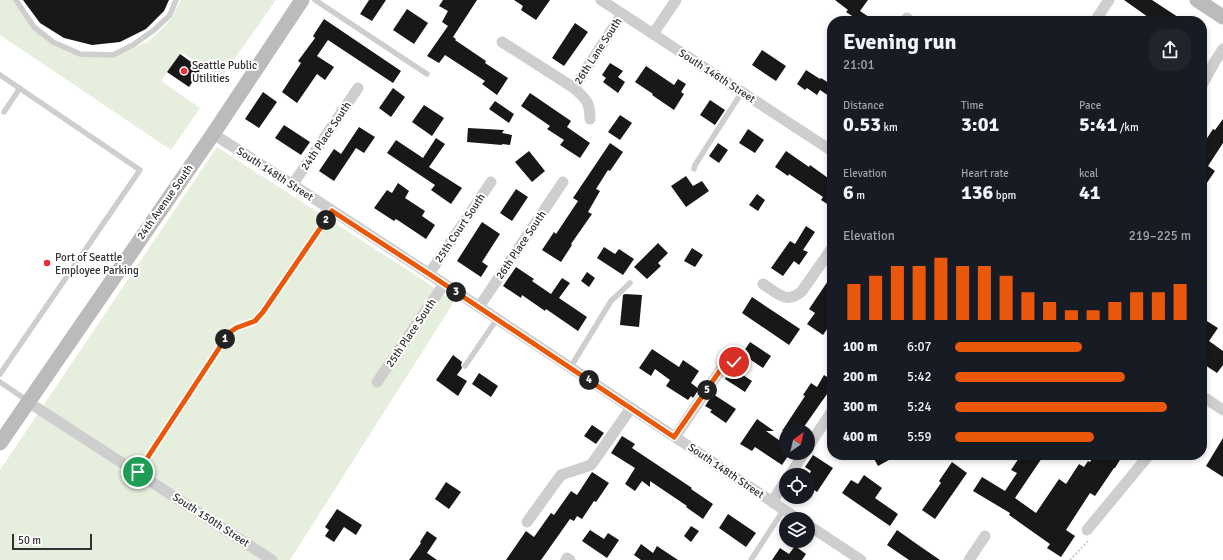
<!DOCTYPE html>
<html lang="en">
<head>
<meta charset="utf-8">
<style>
	body { margin:0; font-family:Signika,sans-serif; background:#20242c; color:#f1f3f6; height:100vh; display:flex; flex-direction:column; font-size:15px; white-space:nowrap }
	* { box-sizing:border-box; margin:0 }
	p { font-size:13px; color:#9ea1a6 }
	.icon { flex:none; width:22px; height:22px; fill:none; stroke:currentColor; stroke-width:2; stroke-linecap:round; stroke-linejoin:round }
	.map { position:relative; flex:1; overflow:hidden }
	.panel { position:absolute; left:827px; top:16px; width:380px; height:444px; display:flex; flex-direction:column; background:#171b24; border-radius:16px; box-shadow:0 2px 6px #0003 }
	.panel>* { flex:none }
	.needle { width:26px; rotate:34deg }
	.controls { position:absolute; left:779px; top:424px; display:grid; gap:8px }
	.controls a { display:grid; place-items:center; width:36px; height:36px; border-radius:50%; background:#171b24; box-shadow:0 2px 6px #0003; font-size:20px }
	.scale { position:absolute; left:12px; bottom:10px; width:80px; box-sizing:border-box; padding-left:4px; border:2px solid #313131; border-top:0; font-size:11px; line-height:14px; white-space:nowrap; color:#313131; -webkit-text-stroke:3px #fff; paint-order:stroke }
	.pin { position:absolute; display:grid; place-items:center; width:34px; height:34px; color:#fff; margin:-17px; border:2px solid #fff; border-radius:50%; box-shadow:0 1px 4px #0007 }
	.km { position:absolute; width:20px; height:20px; margin:-10px; border-radius:50%; background:#222; color:#fff; font-size:11px; line-height:20px; text-align:center }
	.round { display:grid; place-items:center; flex:none; width:42px; height:42px; border-radius:16px; background:#20242c }
	.summary { display:flex; align-items:center; justify-content:space-between; height:68px; padding:0 16px }
	h1 { font-size:22px; font-weight:800; line-height:30px }
	.stats { display:grid; grid-template-columns:repeat(3,1fr); gap:6px; height:68px; padding:4px 16px }
	.stats div { display:grid; align-content:center }
	.stats b { font-size:20px; font-weight:800 }
	.stats small { font-size:11px; font-weight:400 }
	.stats p { font-size:11px }
	.chart { height:112px; padding:8px 16px }
	.chart p { display:flex; justify-content:space-between }
	.chart svg { width:100%; height:72px; margin-top:4px; stroke:#ea580c; stroke-width:6 }
	ul { padding:0 16px; list-style:none; font-size:13px }
	li { display:grid; grid-template-columns:64px 48px 1fr; align-items:center; height:30px }
	li i { height:10px; border-radius:5px; background:#ea580c }
	.map>svg:first-child { display:block }
	.green { fill:#e6eede }
	.building { fill:#181818 }
	.lines { fill:none; stroke-linecap:round; stroke-linejoin:round }
	.path { stroke:#cecece; stroke-width:2; stroke-dasharray:2 2; stroke-linecap:butt }
	.lane { stroke:#cecece; stroke-width:5.5 }
	.street { stroke:#cecece; stroke-width:11 }
	.secondary { stroke:#bbb; stroke-width:15 }
	.route-casing { stroke:#fff; stroke-width:8 }
	.route { stroke:#ea580c; stroke-width:5 }
	.poi-dot { fill:#ed2d37; stroke:#fff; stroke-width:1.5 }
	.labels { text-anchor:middle; dominant-baseline:central; stroke-width:4; stroke-linejoin:round; paint-order:stroke }
	.street-label { font-size:11px; fill:#313131; stroke:#fff }
	.poi-label { font-size:11px; fill:#313131; stroke:#fff; text-anchor:start }
</style>
</head>
<body>
<div class="map">
<svg width="1223" height="560" viewBox="0 0 1223 560">
	<rect width="100%" height="100%" fill="#fff"/>
	<g class="green">
		<polygon points="0,0 16,0 43,37 88,55 124,52 147,42 165,26 173,16 181,0 276,0 221,78 181,52 161,81 200,108 171,150 0,35"/>
		<polygon points="217,147 423,280 454,302 290,560 0,560 0,470"/>
	</g>
	<g class="building">
		<polygon points="23,0 169,0 164,11 146,29 120,42 92,45 64,38 40,23"/>
		<polygon points="369,0 386,0 372,21 360,14"/>
		<polygon points="443,0 477,0 453,37 456,39 455,40 486,61 485,63 508,78 497,95 482,84 485,81 445,55 439,63 427,56 448,26 442,22 448,11 439,6"/>
		<polygon points="514,0 550,0 536,20 521,10 523,6"/>
		<polygon points="835,0 868,0 860,11 875,21 860,21 846,12 848,10"/>
		<polygon points="1124,0 1152,0 1184,21 1152,21 1147,18 1148,17"/>
		<polygon points="407,9 428,23 414,44 393,30"/>
		<polygon points="324,19 401,71 393,83 328,40 317,56 334,67 325,80 317,74 297,103 282,92 301,63 298,61 315,38 313,36"/>
		<polygon points="575,23 588,32 564,66 552,58"/>
		<polygon points="762,50 786,66 776,81 752,65"/>
		<polygon points="180,54 201,69 189,87 167,72"/>
		<polygon points="610,63 623,71 618,77 625,82 618,93 603,82 606,78 602,75"/>
		<polygon points="646,66 674,85 678,79 686,84 681,92 684,94 674,110 652,95 653,94 635,82"/>
		<polygon points="806,70 820,79 821,78 832,85 832,98 820,90 817,95 807,88 805,90 797,84"/>
		<polygon points="393,88 405,97 391,117 379,108"/>
		<polygon points="263,92 277,102 259,128 245,119"/>
		<polygon points="530,93 571,121 567,127 590,143 580,158 560,145 564,140 547,129 550,126 521,106"/>
		<polygon points="710,100 725,110 715,125 700,115"/>
		<polygon points="495,101 514,114 509,123 489,109"/>
		<polygon points="424,105 444,118 432,136 412,122"/>
		<polygon points="620,115 632,123 620,140 608,132"/>
		<polygon points="1223,119 1223,143 1208,166 1215,171 1202,190 1202,146 1213,129 1215,130"/>
		<polygon points="284,125 310,142 301,155 275,138"/>
		<polygon points="359,127 375,137 364,153 356,148 334,181 319,171 334,149 341,154"/>
		<polygon points="468,128 504,130 502,133 512,135 510,145 502,144 502,145 467,142"/>
		<polygon points="748,129 764,140 755,153 739,143"/>
		<polygon points="436,138 445,144 429,167 462,188 451,204 431,190 435,185 387,153 396,140 423,158"/>
		<polygon points="610,143 623,152 610,171 608,170 596,189 600,191 588,212 592,214 571,244 572,245 561,262 542,250 554,232 556,234 578,201 573,198"/>
		<polygon points="718,143 728,150 719,163 709,156"/>
		<polygon points="529,151 545,171 532,182 515,162"/>
		<polygon points="786,151 809,167 810,165 828,178 827,181 832,184 832,207 821,200 823,197 789,174 788,176 775,167"/>
		<polygon points="686,176 693,186 702,181 709,191 686,207 671,186"/>
		<polygon points="398,183 409,191 405,198 425,211 422,216 435,225 426,239 396,219 394,221 374,208 387,190 392,193"/>
		<polygon points="516,189 528,197 512,221 500,213"/>
		<polygon points="757,194 765,200 758,211 749,205"/>
		<polygon points="482,222 500,234 482,262 488,266 481,277 457,261"/>
		<polygon points="806,226 815,232 803,250 808,252 799,265 794,261 783,276 771,268 790,241 795,244"/>
		<polygon points="658,243 668,253 658,263 661,266 647,279 634,267"/>
		<polygon points="604,247 615,254 619,249 634,259 623,275 597,258"/>
		<polygon points="692,248 703,255 695,267 684,261"/>
		<polygon points="516,267 534,279 532,281 551,294 562,278 570,283 559,298 587,317 578,331 546,309 545,311 522,295 521,298 503,286"/>
		<polygon points="587,272 595,278 589,287 581,281"/>
		<polygon points="832,275 832,322 823,335 807,324 815,313 809,309"/>
		<polygon points="625,294 642,295 639,327 620,325 623,295"/>
		<polygon points="752,297 800,329 789,345 742,313"/>
		<polygon points="1202,318 1218,328 1209,341 1223,351 1223,365 1217,373 1202,363 1207,354 1202,351"/>
		<polygon points="750,342 771,356 763,368 742,354"/>
		<polygon points="652,349 679,367 683,360 699,371 691,383 699,389 693,398 691,396 688,400 666,386 670,380 655,369 651,376 639,368"/>
		<polygon points="453,355 462,362 461,365 462,368 457,375 467,381 458,396 436,380"/>
		<polygon points="732,369 734,369 752,381 745,392 725,379"/>
		<polygon points="479,373 498,386 491,397 472,384"/>
		<polygon points="824,375 832,380 832,387 801,431 782,431 805,396 803,395 811,383 817,387"/>
		<polygon points="713,394 736,409 726,423 710,412 712,410 705,406"/>
		<polygon points="757,419 774,431 766,431 786,445 786,453 790,453 782,465 755,447 752,451 740,444"/>
		<polygon points="592,425 604,433 596,444 584,436"/>
		<polygon points="622,436 635,444 632,448 692,488 691,489 713,504 703,519 686,507 687,506 650,481 650,487 642,481 635,491 625,484 635,468 611,453"/>
		<polygon points="1223,438 1223,477 1206,466"/>
		<polygon points="813,455 833,468 817,492 808,485 808,477 811,471 805,467"/>
		<polygon points="872,455 898,455 878,466"/>
		<polygon points="1021,455 1044,455 1015,498 1036,513 1059,479 1066,484 1079,464 1084,467 1088,461 1090,462 1094,455 1123,455 1115,468 1114,468 1095,496 1090,493 1066,530 1075,536 1061,557 1047,548 1050,544 1009,515 1010,513 973,491 982,477 1005,491 1017,473 1011,470"/>
		<polygon points="952,462 967,473 935,519 922,510 941,483 939,481"/>
		<polygon points="592,472 609,483 596,502 594,501 582,519 577,516 574,521 570,519 541,560 506,560 526,531 534,537 551,513 554,515 571,491 577,495"/>
		<polygon points="864,475 882,488 875,498 898,514 890,526 842,493 851,480 858,484"/>
		<polygon points="446,482 461,492 449,509 435,499"/>
		<polygon points="337,509 362,525 356,535 344,527 334,542 325,536 329,530 325,527"/>
		<polygon points="728,514 756,533 746,547 719,528"/>
		<polygon points="691,526 699,531 691,542 684,536"/>
		<polygon points="590,530 604,539 608,533 619,540 607,558 582,541"/>
		<polygon points="897,530 921,547 940,560 909,560 887,545"/>
		<polygon points="427,531 437,538 427,553 437,560 409,560 421,543 420,542"/>
		<polygon points="641,544 653,553 657,546 678,560 641,560 634,555"/>
		<polygon points="795,546 806,554 802,560 772,560 780,548 789,554"/>
	</g>
	<g class="lines">
		<polyline class="path" points="1070,560 1088,541"/>
		<g class="lane">
			<polyline points="16,0 34,27 53,42 80,54 113,55 133,45 154,30 170,15 176,0"/>
			<polyline points="315,0 427,74"/>
			<polyline points="0,75 140,170 0,374"/>
			<polyline points="4,112 20,88"/>
			<polyline points="694,169 695,165 742,92"/>
			<polyline points="465,366 497,319"/>
			<polyline points="570,368 611,301 630,283"/>
			<polyline points="0,382 28,401"/>
			<polyline points="138,472 229,333 236,328 255,321 263,312 332,211"/>
			<polyline points="751,560 784,509"/>
		</g>
		<g class="street">
			<polyline points="601,0 832,151"/>
			<polyline points="906,21 907,18"/>
			<polyline points="1095,21 1109,0"/>
			<polyline points="653,34 676,0"/>
			<polyline points="502,42 574,88"/>
			<polyline points="1202,85 1214,63 1223,49"/>
			<path d="M590,119C590,102 586,99 574,88L622,14"/>
			<path d="M213,134C369,232 521,335 675,437C716,464 757,492 798,519"/>
			<polyline points="293,184 358,88"/>
			<polyline points="429,274 491,182"/>
			<path d="M763,284C777,293 787,305 802,291L832,248"/>
			<polyline points="479,307 563,182"/>
			<polyline points="377,382 444,284"/>
			<polyline points="1202,396 1223,410"/>
			<polyline points="28,402 272,560"/>
			<polyline points="675,437 728,359 734,362"/>
			<polyline points="808,447 832,411"/>
			<polyline points="790,475 804,453"/>
			<polyline points="772,502 786,480"/>
			<polyline points="527,522 561,475 591,465 631,408"/>
			<polyline points="808,525 861,560"/>
			<polyline points="1087,530 1149,455"/>
			<polyline points="566,560 567,558 570,560"/>
			<polyline points="969,560 985,536"/>
		</g>
		<g class="secondary">
			<polyline points="1197,0 1223,17"/>
			<polyline points="0,443 213,134 302,0"/>
		</g>
	</g>
	<g class="lines">
		<defs>
			<polyline id="route" points="138,472 229,333 236,328 255,321 263,312 332,211 429,274 674,437 728,359 734,362"/>
		</defs>
		<use href="#route" class="route-casing"/>
		<use href="#route" class="route"/>
	</g>
	<g class="poi-dot">
		<circle cx="184" cy="71" r="4"/>
		<circle cx="47" cy="263" r="4"/>
	</g>
	<g class="labels">
		<g class="street-label">
			<text transform="translate(598 51) rotate(-57)">26th Lane South</text>
			<text transform="translate(717 76) rotate(33)">South 146th Street</text>
			<text transform="translate(326 136) rotate(-56)">24th Place South</text>
			<text transform="translate(275 174) rotate(33)">South 148th Street</text>
			<text transform="translate(165 202) rotate(-55)">24th Avenue South</text>
			<text transform="translate(460 228) rotate(-56)">25th Court South</text>
			<text transform="translate(521 245) rotate(-56)">26th Place South</text>
			<text transform="translate(411 333) rotate(-56)">25th Place South</text>
			<text transform="translate(726 471) rotate(34)">South 148th Street</text>
			<text transform="translate(211 520) rotate(33)">South 150th Street</text>
		</g>
		<g class="poi-label">
			<text x="192" y="65">Seattle Public<tspan x="192" dy="13">Utilities</tspan></text>
			<text x="55" y="257">Port of Seattle<tspan x="55" dy="13">Employee Parking</tspan></text>
		</g>
	</g>
</svg>
<div class="controls">
<a><svg class="needle" viewBox="-14 -14 28 28"><path d="M0-13l5 13h-10z" fill="#e53935"/><path d="M0 13l5-13h-10z" fill="#9ea1a6"/></svg></a>
<a><svg class="icon" aria-label="locate" viewBox="0 0 24 24"><circle cx="12" cy="12" r="6"/><path d="M12 2v4M12 18v4M2 12h4M18 12h4"/></svg></a>
<a><svg class="icon" aria-label="layers" viewBox="0 0 24 24"><path d="M12 4l9 5-9 5-9-5zM3 14l9 5 9-5"/></svg></a>
</div>
<div class="scale">50 m</div>
<div class="pin" style="left:138px;top:472px;background:#1e9e55"><svg class="icon" aria-label="arrive" viewBox="0 0 24 24"><path d="M6 21V4h12l-3 4 3 4H6"/></svg></div>
<div class="pin" style="left:734px;top:362px;background:#d93025"><svg class="icon" aria-label="check" viewBox="0 0 24 24"><path d="M5 12l5 5 9-10"/></svg></div>
<b class="km" style="left:225px;top:339px">1</b>
<b class="km" style="left:326px;top:220px">2</b>
<b class="km" style="left:456px;top:292px">3</b>
<b class="km" style="left:589px;top:380px">4</b>
<b class="km" style="left:707px;top:390px">5</b>
<section class="panel">
<div class="summary"><div><h1>Evening run</h1><p>21:01</p></div><a class="round"><svg class="icon" aria-label="share" viewBox="0 0 24 24"><path d="M12 15V3M7 8l5-5 5 5M5 13v7h14v-7"/></svg></a></div>
<div class="stats">
<div><p>Distance</p><b>0.53<small> km</small></b></div>
<div><p>Time</p><b>3:01</b></div>
<div><p>Pace</p><b>5:41<small> /km</small></b></div>
</div>
<div class="stats">
<div><p>Elevation</p><b>6<small> m</small></b></div>
<div><p>Heart rate</p><b>136<small> bpm</small></b></div>
<div><p>kcal</p><b>41</b></div>
</div>
<div class="chart"><p><span>Elevation</span>219–225 m</p>
<svg viewBox="0 0 160 44" preserveAspectRatio="none"><path d="M5 44V22M15 44V17M25 44V11M35 44V11M45 44V6M55 44V11M65 44V11M75 44V17M85 44V27M95 44V33M105 44V38M115 44V38M125 44V33M135 44V27M145 44V27M155 44V22"/></svg>
</div>
<ul>
<li><b>100 m</b>6:07<i style="width:54%"></i></li>
<li><b>200 m</b>5:42<i style="width:72%"></i></li>
<li><b>300 m</b>5:24<i style="width:90%"></i></li>
<li><b>400 m</b>5:59<i style="width:59%"></i></li>
</ul>
</section>
</div>
</body>
</html>
